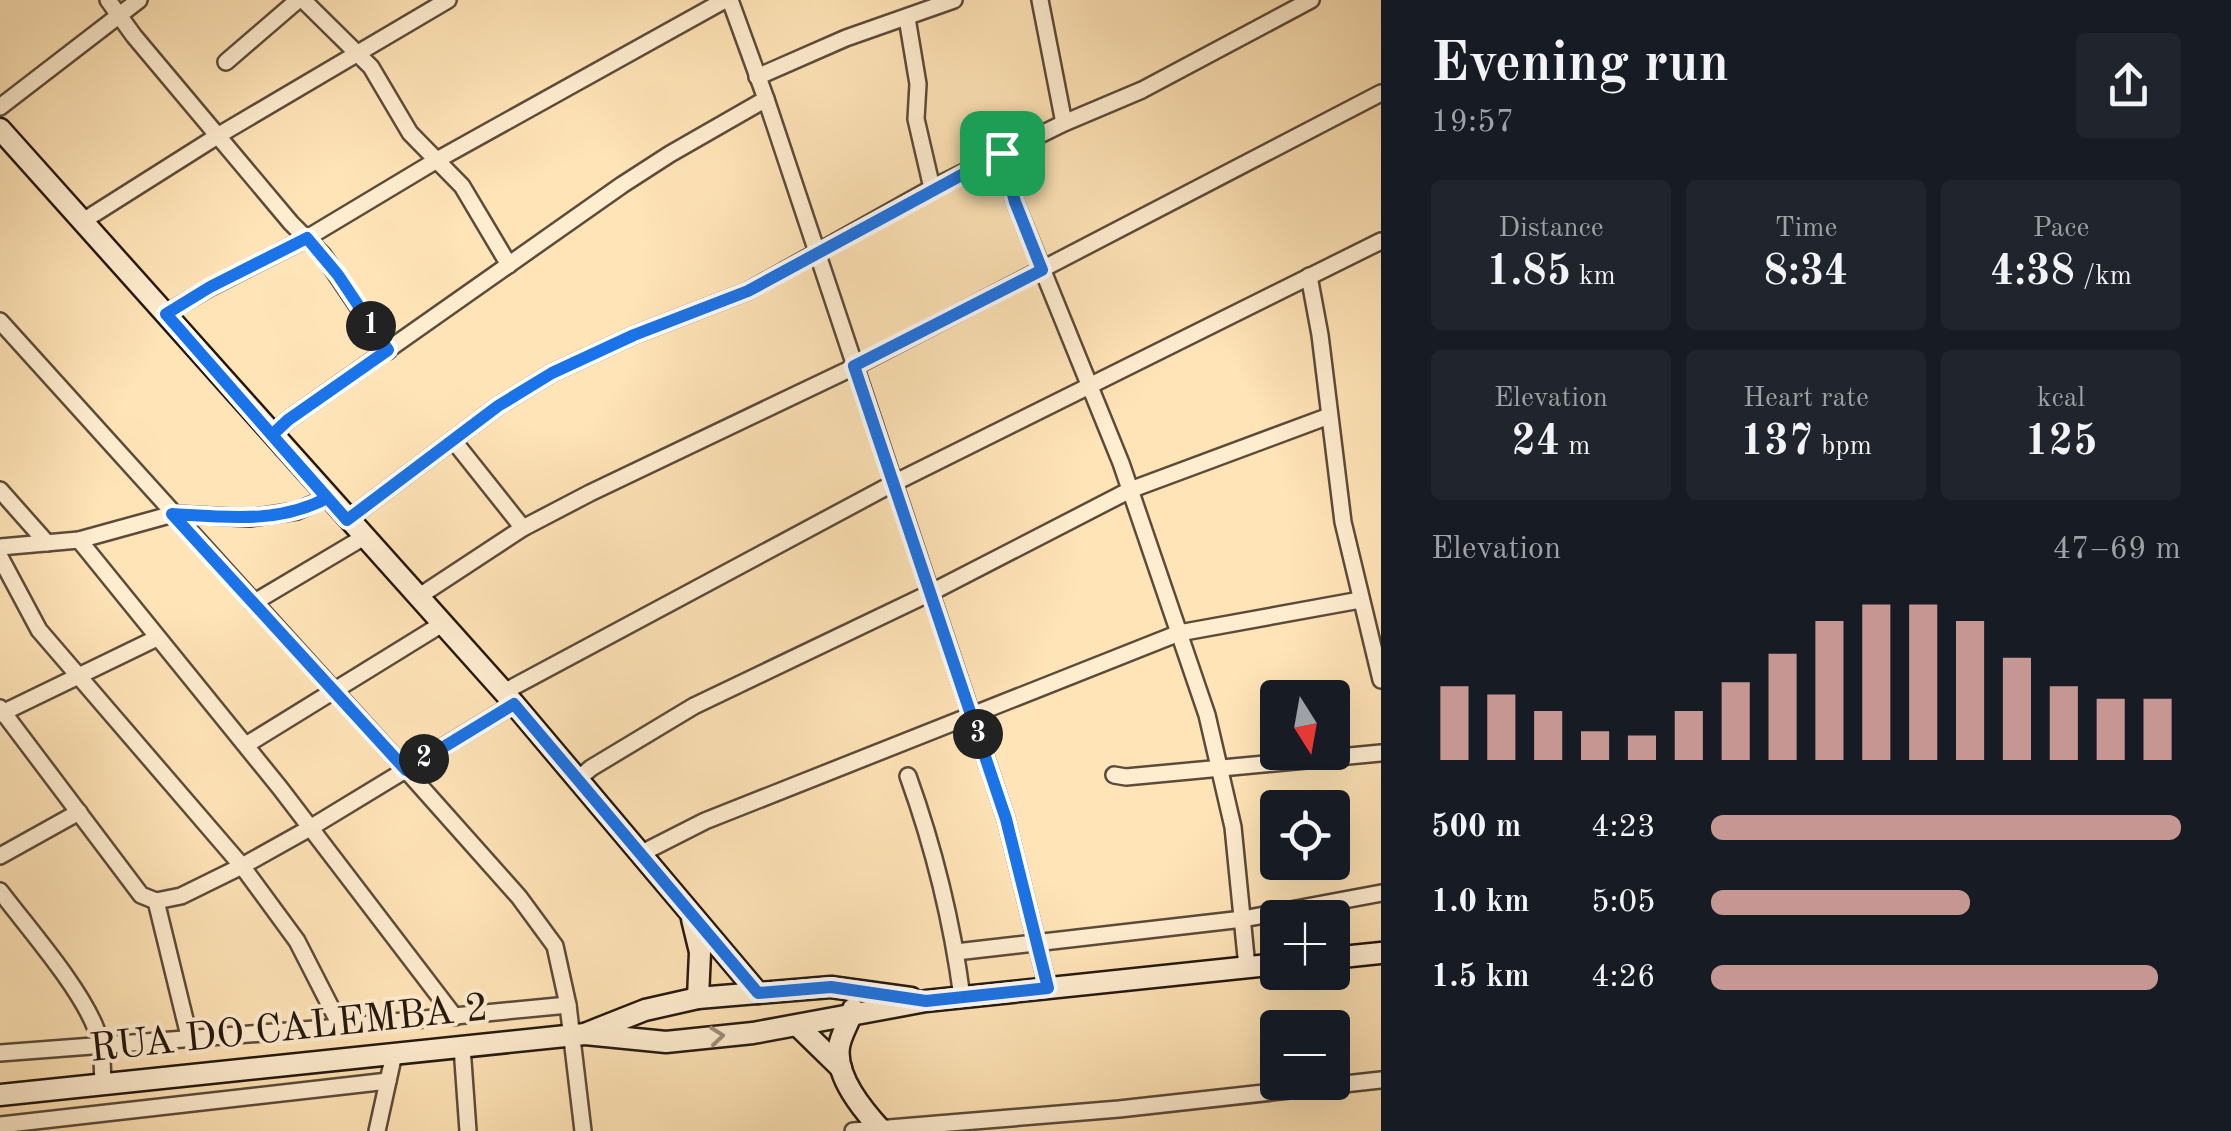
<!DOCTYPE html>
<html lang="en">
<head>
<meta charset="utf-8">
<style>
	body { margin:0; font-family:"Old Standard TT",serif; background:#20242c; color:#f1f3f6; height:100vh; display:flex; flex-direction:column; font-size:38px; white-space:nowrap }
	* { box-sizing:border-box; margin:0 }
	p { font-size:32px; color:#9ea1a6 }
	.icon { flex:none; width:55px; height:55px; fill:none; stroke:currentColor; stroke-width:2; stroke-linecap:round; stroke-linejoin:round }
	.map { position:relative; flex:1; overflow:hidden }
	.side { display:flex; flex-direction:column; background:#171b24; width:850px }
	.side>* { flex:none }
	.needle { width:65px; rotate:169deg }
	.controls { position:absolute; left:1260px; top:680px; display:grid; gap:20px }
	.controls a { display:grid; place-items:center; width:90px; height:90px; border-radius:10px; background:#171b24; box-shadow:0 10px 40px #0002; font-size:50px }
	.pin { position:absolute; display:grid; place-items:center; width:85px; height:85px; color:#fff; margin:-42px; border-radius:20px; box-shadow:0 5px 15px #0006 }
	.km { position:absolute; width:50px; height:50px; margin:-25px; border-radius:50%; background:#222; color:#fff; font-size:28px; line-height:50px; text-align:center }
	.round { display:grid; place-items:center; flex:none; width:105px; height:105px; border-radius:10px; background:#20242c }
	.summary { display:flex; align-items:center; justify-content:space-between; height:170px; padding:0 50px }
	h1 { font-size:55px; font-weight:600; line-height:75px }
	.figures { display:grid; grid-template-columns:repeat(3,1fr); gap:15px; height:170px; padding:10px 50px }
	.figures div { display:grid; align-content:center; border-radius:10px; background:#20242c; text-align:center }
	.figures b { font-size:42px; font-weight:600 }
	.figures small { font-size:28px; font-weight:400 }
	.figures p { font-size:28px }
	.chart { height:280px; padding:20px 50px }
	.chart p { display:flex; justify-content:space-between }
	.chart svg { width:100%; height:180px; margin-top:10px; stroke:#c59692; stroke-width:6 }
	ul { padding:0 50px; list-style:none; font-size:32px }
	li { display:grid; grid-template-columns:160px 120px 1fr; align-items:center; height:75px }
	li i { height:25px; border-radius:12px; background:#c59692 }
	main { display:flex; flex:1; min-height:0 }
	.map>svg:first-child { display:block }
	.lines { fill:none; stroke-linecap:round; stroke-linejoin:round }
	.street-casing { stroke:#5c4b3a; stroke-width:20 }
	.secondary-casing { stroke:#251810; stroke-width:25 }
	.street { stroke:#ffedd0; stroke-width:15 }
	.secondary { stroke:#ffedd0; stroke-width:20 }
	.oneway { stroke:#9d8d7a }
	.route-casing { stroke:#fff; stroke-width:20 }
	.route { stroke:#1a73e8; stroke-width:12 }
	.labels { text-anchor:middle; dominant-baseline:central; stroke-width:8; stroke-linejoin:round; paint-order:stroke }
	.street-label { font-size:40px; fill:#251810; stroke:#ffedd0 }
</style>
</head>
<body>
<main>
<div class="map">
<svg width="1381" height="1131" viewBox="0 0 1381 1131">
	<rect width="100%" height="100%" fill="#ffe4b7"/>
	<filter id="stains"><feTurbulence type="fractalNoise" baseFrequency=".002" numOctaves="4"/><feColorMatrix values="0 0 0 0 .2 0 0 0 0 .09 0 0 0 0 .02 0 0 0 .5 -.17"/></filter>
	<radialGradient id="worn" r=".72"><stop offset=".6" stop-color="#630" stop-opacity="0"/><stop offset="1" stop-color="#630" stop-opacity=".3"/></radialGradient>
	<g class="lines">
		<defs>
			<g id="street">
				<polyline points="108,0 134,36 291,223 323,255 388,351"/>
				<polyline points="303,0 371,67 410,133 462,186 509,265"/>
				<polyline points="730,0 766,99 1006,819 1048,988"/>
				<polyline points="1040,0 1064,123"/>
				<polyline points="907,18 918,84 916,119 932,188"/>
				<polyline points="226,62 298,0"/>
				<polyline points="757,77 846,38 954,0"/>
				<polyline points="0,107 139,0"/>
				<polyline points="1002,153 1015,202 1121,463 1207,715 1233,827 1247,967"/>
				<polyline points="83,221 219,135 448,0"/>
				<polyline points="1309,276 1320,335 1343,522 1381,680"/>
				<polyline points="165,314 211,287 307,238 437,160 725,0"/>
				<polyline points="0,321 406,770 519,897 555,946 568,1005 583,1131"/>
				<polyline points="272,435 288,420 622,185 670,154 766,99"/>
				<polyline points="453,440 523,528"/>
				<polyline points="0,490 47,543"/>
				<polyline points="347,520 498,406 552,373 634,335 748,291 932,188 1064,123 1142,90 1311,0"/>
				<polyline points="79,540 280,788 455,1017"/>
				<polyline points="0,547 79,540 173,514 250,518 297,511 327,498"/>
				<polyline points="0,557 39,630 242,866 297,941 341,1027"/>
				<polyline points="418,597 523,528 590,493 854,367 1381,93"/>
				<polyline points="253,603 364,537"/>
				<polyline points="504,692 892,484 1381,241"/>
				<polyline points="0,708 141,895 156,901 181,896 242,866 310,828 514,704"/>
				<polyline points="0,714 157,638"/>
				<polyline points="246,745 442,624"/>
				<polyline points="1114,775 1126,777 1381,753"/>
				<path d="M908,776C934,848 952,921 962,997"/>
				<polyline points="578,779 591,768 694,706 930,593 1130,490 1329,416"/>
				<polyline points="642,853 705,821 1179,633 1360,600"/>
				<polyline points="0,856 79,812"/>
				<path d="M0,891C28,928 80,987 96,1029C103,1046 102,1066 103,1084"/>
				<polyline points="156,901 190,1040"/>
				<polyline points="956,952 1243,919 1381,893"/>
				<polyline points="462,1047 468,1131"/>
				<polyline points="0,1053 341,1027 568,1005"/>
				<polyline points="0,1125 388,1081"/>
				<polyline points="377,1131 394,1054"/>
				<polyline points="853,1131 1119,1109 1381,1080"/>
			</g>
			<g id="secondary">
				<polyline points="0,129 504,692 758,993"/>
				<polyline points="692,919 700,952 698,998"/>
				<polyline points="1332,958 1381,953"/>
				<path d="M853,1009C850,1022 841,1033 839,1047C835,1077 863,1110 882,1131"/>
				<polyline points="799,1027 841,1068"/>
				<polyline points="587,1033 645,1010 698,998 831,987 911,998"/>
				<polyline points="0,1095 585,1034 666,1042 753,1033 926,1001 1278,964"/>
			</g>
		</defs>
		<use href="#street" class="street-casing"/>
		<use href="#secondary" class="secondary-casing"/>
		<use href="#street" class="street"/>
		<use href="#secondary" class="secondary"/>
	</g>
	<defs><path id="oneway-chevron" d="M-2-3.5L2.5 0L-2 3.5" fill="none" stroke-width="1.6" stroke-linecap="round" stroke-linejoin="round" transform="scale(2.5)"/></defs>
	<use class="oneway" href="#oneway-chevron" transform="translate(717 1036) rotate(-6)"/>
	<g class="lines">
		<defs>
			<path id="route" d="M1002,153L748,291L634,335L552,373L498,406L347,520L272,435L288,420L388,350L338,275L307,238L210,287L166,314L327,498C279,524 225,517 172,514L406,770L514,704L758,993L831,987L926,1001L1048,988L1006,819L854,366L1042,270L1015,202L1002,153"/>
		</defs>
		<use href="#route" class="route-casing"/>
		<use href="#route" class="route"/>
	</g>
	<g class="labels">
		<g class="street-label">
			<text transform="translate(289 1030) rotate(-6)">RUA DO CALEMBA 2</text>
		</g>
	</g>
	<rect width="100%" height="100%" filter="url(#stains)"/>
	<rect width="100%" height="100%" fill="url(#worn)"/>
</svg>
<div class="controls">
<a><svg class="needle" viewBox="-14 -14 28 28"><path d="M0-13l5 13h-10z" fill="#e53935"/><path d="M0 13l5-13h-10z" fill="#9ea1a6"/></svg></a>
<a><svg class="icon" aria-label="locate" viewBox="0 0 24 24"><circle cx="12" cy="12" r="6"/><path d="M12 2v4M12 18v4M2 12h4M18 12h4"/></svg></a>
<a>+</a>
<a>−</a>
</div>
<div class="pin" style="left:1002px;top:153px;background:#1e9e55"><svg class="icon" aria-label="arrive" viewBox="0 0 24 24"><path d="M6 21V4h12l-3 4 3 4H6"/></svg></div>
<b class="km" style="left:371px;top:326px">1</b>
<b class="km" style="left:424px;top:759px">2</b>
<b class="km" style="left:978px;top:734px">3</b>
</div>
<section class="side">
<div class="summary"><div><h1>Evening run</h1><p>19:57</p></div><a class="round"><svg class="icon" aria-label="share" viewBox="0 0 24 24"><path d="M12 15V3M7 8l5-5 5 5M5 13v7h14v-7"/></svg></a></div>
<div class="figures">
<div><p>Distance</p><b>1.85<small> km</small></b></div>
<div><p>Time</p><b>8:34</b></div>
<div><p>Pace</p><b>4:38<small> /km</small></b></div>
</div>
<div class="figures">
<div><p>Elevation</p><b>24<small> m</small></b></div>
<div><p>Heart rate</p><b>137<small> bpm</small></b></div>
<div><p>kcal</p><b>125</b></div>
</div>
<div class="chart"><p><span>Elevation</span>47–69 m</p>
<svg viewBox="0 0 160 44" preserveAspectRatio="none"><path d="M5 44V26M15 44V28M25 44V32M35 44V37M45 44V38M55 44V32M65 44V25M75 44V18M85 44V10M95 44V6M105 44V6M115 44V10M125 44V19M135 44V26M145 44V29M155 44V29"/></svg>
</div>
<ul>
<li><b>500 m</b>4:23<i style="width:100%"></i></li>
<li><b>1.0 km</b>5:05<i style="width:55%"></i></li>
<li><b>1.5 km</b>4:26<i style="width:95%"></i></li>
</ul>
</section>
</main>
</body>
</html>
